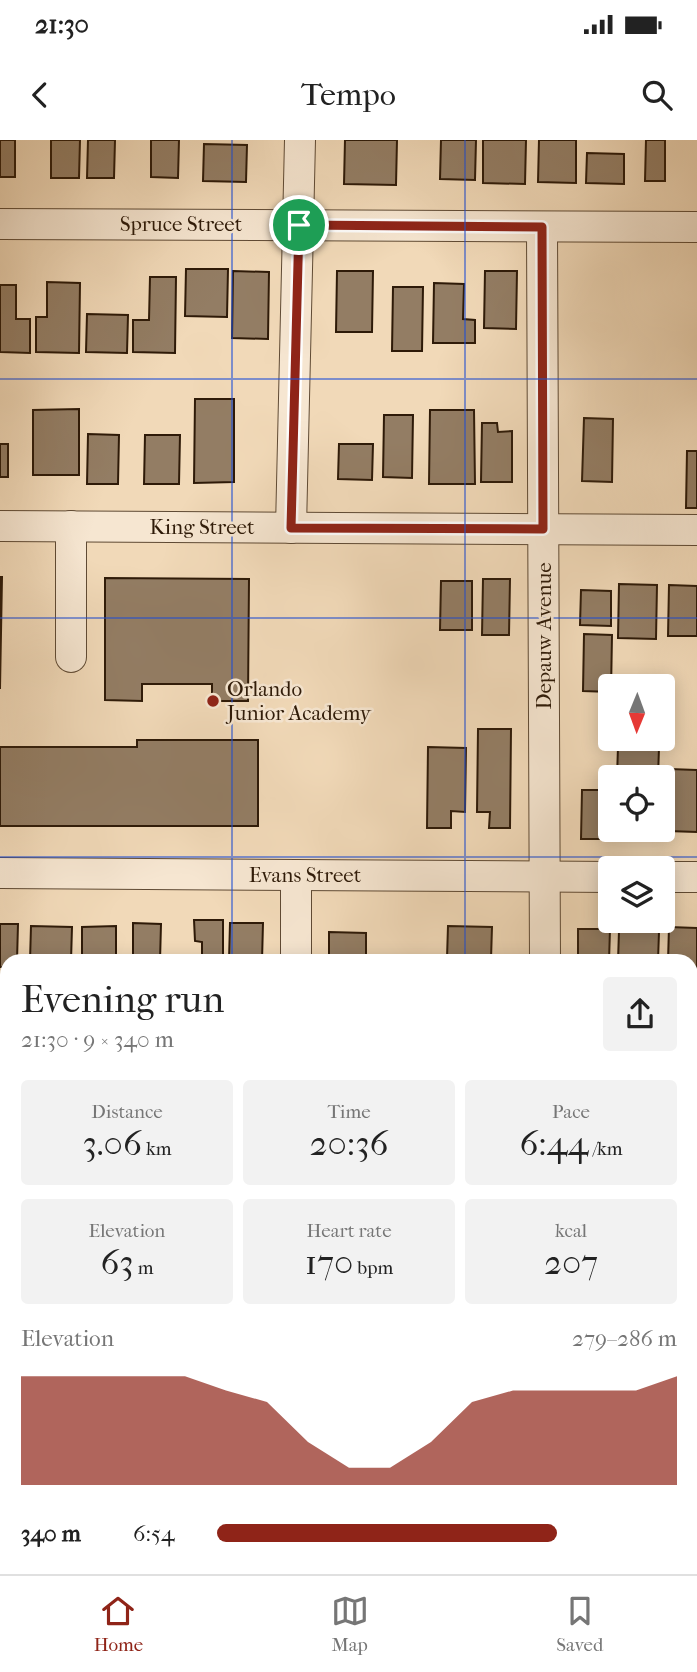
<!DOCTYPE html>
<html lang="en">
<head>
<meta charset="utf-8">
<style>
	body { margin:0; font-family:"IM FELL French Canon",serif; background:#f2f2f2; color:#222; height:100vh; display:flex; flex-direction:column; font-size:26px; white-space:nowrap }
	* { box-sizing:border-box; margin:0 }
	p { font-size:23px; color:#767676 }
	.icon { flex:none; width:38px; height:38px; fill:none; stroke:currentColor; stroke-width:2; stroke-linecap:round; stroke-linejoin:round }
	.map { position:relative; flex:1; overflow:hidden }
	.drawer { position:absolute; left:0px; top:814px; width:698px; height:621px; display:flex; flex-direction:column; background:#fff; border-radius:21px 21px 0 0; box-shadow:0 4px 18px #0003 }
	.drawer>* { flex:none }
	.needle { width:46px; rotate:181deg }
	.fabs { position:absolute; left:598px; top:534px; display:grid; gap:14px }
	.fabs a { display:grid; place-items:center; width:77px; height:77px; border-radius:7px; background:#fff; box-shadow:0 4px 18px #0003; font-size:35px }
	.pin { position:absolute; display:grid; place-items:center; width:60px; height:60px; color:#fff; margin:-30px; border:4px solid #fff; border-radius:50%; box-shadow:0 2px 7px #0007 }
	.round { display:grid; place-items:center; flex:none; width:74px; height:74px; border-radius:7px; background:#f2f2f2 }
	.overview { display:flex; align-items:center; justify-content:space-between; height:119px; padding:0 21px }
	h1 { font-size:38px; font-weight:600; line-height:52px }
	.stats { display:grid; grid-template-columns:repeat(3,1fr); gap:10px; height:119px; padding:7px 21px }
	.stats div { display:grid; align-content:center; border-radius:7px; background:#f2f2f2; text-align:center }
	.stats b { font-size:35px; font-weight:600 }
	.stats small { font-size:19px; font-weight:400 }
	.stats p { font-size:19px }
	.chart { height:196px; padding:14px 21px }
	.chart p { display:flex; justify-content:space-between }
	.chart svg { width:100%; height:126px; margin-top:7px; fill:#8f2418; opacity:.7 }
	ul { padding:0 21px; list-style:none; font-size:23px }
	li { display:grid; grid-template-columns:112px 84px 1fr; align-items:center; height:52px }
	li i { height:18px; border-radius:9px; background:#8f2418 }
	.status { display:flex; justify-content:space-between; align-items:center; height:49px; padding:0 35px; background:#fff; direction:ltr }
	.status svg { height:19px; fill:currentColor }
	header { display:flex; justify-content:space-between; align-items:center; height:91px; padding:0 21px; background:#fff; font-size:32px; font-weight:600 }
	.tab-bar { display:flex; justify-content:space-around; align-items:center; height:98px; border-top:2px solid #e0e0e0; background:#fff; font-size:19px; color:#767676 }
	.tab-bar a { display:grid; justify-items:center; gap:4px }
	.tab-bar .active { color:#8f2418 }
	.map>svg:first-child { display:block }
	.building { fill:#937d64; stroke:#2e1a08; stroke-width:2 }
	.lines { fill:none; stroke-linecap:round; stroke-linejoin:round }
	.minor-casing { stroke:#5f4a34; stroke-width:32 }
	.minor { stroke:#f6e6d1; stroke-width:30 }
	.route-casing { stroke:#fff; stroke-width:14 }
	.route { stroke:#8f2418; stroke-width:9 }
	.grid { fill:none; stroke:#1d4ed8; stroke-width:2; stroke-opacity:0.55 }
	.poi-dot { fill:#8f2418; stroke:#f6e6d1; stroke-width:2.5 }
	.labels { text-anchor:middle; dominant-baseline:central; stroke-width:5; stroke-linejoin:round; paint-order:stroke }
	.street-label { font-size:21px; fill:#2e1a08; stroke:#f6e6d1 }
	.poi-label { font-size:21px; fill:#2e1a08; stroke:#f6e6d1; text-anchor:start }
</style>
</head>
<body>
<div class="status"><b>21:30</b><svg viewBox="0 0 49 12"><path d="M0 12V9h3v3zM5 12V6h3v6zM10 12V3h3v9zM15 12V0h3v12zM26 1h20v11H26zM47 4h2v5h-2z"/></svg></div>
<header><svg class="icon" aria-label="back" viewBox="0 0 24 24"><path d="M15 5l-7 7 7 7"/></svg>Tempo<svg class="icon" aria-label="search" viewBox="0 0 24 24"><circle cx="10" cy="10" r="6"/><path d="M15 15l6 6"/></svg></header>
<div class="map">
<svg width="697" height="1434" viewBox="0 0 697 1434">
	<rect width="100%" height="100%" fill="#f1d9b8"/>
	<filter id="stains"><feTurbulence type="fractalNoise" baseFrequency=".00286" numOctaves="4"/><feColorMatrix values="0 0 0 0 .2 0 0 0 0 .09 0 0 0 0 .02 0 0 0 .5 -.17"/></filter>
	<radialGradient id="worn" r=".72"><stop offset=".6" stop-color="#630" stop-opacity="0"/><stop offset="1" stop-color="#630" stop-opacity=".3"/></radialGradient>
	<g class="building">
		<rect x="0" y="0" width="15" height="37"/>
		<polygon points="51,0 80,0 79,38 51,38"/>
		<polygon points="88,0 115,0 114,38 87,38"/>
		<polygon points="151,0 179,0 178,38 151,37"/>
		<polygon points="345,0 397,0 396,45 344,44"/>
		<polygon points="441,0 476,0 475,40 440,39"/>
		<polygon points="483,0 526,0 525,44 483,43"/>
		<polygon points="539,0 576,0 576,43 538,42"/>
		<polygon points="646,0 665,0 665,41 645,41"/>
		<polygon points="204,4 247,5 246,42 203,41"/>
		<polygon points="587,13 624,14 624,44 586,43"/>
		<polygon points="186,129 228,129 227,177 185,176"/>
		<polygon points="233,131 269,132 268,199 232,198"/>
		<polygon points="337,131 373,131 372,192 336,192"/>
		<polygon points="485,131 517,131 516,189 484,188"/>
		<polygon points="150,137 176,137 175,213 133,212 133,180 149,180"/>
		<polygon points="47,142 80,143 79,213 36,212 36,177 47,177"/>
		<polygon points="434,143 464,144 463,179 475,180 475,203 433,203"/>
		<polygon points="0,145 16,145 16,179 30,179 30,213 0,212"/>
		<polygon points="393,147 423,147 422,211 392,211"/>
		<polygon points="87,174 128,175 127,213 86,212"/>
		<polygon points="195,259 234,259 234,342 194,343"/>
		<polygon points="79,269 79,335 33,335 33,270"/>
		<polygon points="430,270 474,270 475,344 429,344"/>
		<polygon points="384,275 413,275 412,338 383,337"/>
		<polygon points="584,278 613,279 612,342 582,341"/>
		<polygon points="482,283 497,283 498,292 512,291 512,342 481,342"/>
		<polygon points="88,294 119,295 118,344 87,344"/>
		<polygon points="145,295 180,295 179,344 144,344"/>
		<rect x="0" y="304" width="8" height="33"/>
		<polygon points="339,304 373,304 372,340 338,339"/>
		<polygon points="687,311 697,311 697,368 686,368"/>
		<polygon points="0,437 2,437 0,549"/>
		<polygon points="105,438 249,439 248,561 212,561 212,544 142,544 142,561 105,560"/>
		<polygon points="483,439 510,439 509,495 482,495"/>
		<polygon points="441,441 472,441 472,490 440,490"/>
		<polygon points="619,444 657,445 656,499 618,498"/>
		<polygon points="669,445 697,446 697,496 668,496"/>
		<polygon points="581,450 611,451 611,486 580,485"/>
		<polygon points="584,494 612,495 611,552 583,551"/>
		<polygon points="478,589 511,589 510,688 489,688 490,672 477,672"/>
		<polygon points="137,600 258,600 258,686 0,686 0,607 137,607"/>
		<polygon points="428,607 466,608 465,672 451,671 451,688 427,688"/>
		<polygon points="618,607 659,608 658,637 617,637"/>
		<polygon points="669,629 697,630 697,692 668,691"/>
		<polygon points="582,650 611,650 610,699 581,699"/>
		<polygon points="194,780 223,780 223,821 202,821 202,802 195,801"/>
		<polygon points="133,783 161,784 160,821 133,821"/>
		<polygon points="230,783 263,783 262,821 229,821"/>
		<polygon points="0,784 18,784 17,821 7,821 7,827 0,827"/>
		<polygon points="31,786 72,787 71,821 30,821"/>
		<polygon points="116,786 116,821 82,821 82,787"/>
		<polygon points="448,786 492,787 491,819 447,818"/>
		<polygon points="669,787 697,788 697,842 691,842 691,821 668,821"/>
		<polygon points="578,789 610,789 609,821 578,821"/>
		<polygon points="619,791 659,792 658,821 618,821"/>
		<polygon points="329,792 366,793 366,821 329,821"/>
		<rect x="0" y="975" width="7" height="59"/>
		<polygon points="691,975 697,975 697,1030 691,1029"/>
		<polygon points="0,1132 7,1132 7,1177 0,1176"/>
		<rect x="691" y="1135" width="6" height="50"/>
		<rect x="691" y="1327" width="6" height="37"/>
	</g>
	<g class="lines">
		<defs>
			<g id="minor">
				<polyline points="0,84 697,87"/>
				<polyline points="542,87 545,821"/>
				<polyline points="0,386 697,390"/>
				<polyline points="291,388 300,0"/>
				<polyline points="71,517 71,386"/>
				<polyline points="0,733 611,737"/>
				<polyline points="663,737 697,737"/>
				<polyline points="296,821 296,735"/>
				<polyline points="0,1080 7,1080"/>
				<polyline points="691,1082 697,1082"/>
				<polyline points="0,1411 7,1411"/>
				<polyline points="691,1413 697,1413"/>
				<polyline points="541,1434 542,1428"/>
			</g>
		</defs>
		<use href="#minor" class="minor-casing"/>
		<use href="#minor" class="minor"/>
	</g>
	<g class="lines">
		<defs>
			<polygon id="route" points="299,85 542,87 543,389 291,388"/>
		</defs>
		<use href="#route" class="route-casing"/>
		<use href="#route" class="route"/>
	</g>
	<path class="grid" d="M232,0V821M465,0V821M0,239H697M0,478H697M0,717H697M0,956H7M691,956H697M0,1195H7M691,1195H697M232,1428V1434M465,1428V1434"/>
	<circle class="poi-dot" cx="213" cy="561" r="7"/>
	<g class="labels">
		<g class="street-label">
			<text x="181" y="84">Spruce Street</text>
			<text x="202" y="387">King Street</text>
			<text transform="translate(544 496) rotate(-90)">Depauw Avenue</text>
			<text x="305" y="735">Evans Street</text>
		</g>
		<g class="poi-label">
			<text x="227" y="549">Orlando<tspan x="227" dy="24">Junior Academy</tspan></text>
		</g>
	</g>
	<rect width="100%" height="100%" filter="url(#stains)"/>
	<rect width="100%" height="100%" fill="url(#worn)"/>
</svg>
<div class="fabs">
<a><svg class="needle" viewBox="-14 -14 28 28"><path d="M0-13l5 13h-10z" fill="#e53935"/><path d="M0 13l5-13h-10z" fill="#767676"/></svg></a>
<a><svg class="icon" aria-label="locate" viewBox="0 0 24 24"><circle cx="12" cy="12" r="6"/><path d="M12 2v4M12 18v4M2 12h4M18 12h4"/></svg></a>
<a><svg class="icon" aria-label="layers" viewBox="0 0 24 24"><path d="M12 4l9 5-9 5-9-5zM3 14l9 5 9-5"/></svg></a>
</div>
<div class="pin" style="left:299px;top:85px;background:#1e9e55"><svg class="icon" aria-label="arrive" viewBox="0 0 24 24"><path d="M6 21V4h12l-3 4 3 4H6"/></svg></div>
<section class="drawer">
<div class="overview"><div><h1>Evening run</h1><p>21:30 · 9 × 340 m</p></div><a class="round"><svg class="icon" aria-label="share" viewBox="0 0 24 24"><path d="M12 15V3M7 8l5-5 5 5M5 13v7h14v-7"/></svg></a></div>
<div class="stats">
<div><p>Distance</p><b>3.06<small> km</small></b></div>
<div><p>Time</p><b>20:36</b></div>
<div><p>Pace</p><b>6:44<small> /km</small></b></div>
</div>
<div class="stats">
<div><p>Elevation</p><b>63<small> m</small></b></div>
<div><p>Heart rate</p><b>170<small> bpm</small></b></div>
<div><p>kcal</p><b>207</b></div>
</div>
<div class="chart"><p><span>Elevation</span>279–286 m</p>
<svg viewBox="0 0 160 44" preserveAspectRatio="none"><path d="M0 44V6L10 6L20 6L30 6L40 6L50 11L60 15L70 29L80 38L90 38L100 29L110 15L120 11L130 11L140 11L150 11L160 6V44z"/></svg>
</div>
<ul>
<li><b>340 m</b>6:54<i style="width:74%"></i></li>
</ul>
</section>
</div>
<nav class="tab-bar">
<a class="active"><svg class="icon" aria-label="home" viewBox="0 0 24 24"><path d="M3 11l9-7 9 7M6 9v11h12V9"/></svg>Home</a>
<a><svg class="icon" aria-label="map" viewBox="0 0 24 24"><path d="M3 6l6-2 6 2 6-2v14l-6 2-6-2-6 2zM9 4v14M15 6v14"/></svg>Map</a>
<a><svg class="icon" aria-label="saved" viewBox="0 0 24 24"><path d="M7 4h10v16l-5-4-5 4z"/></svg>Saved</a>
</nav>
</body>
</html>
